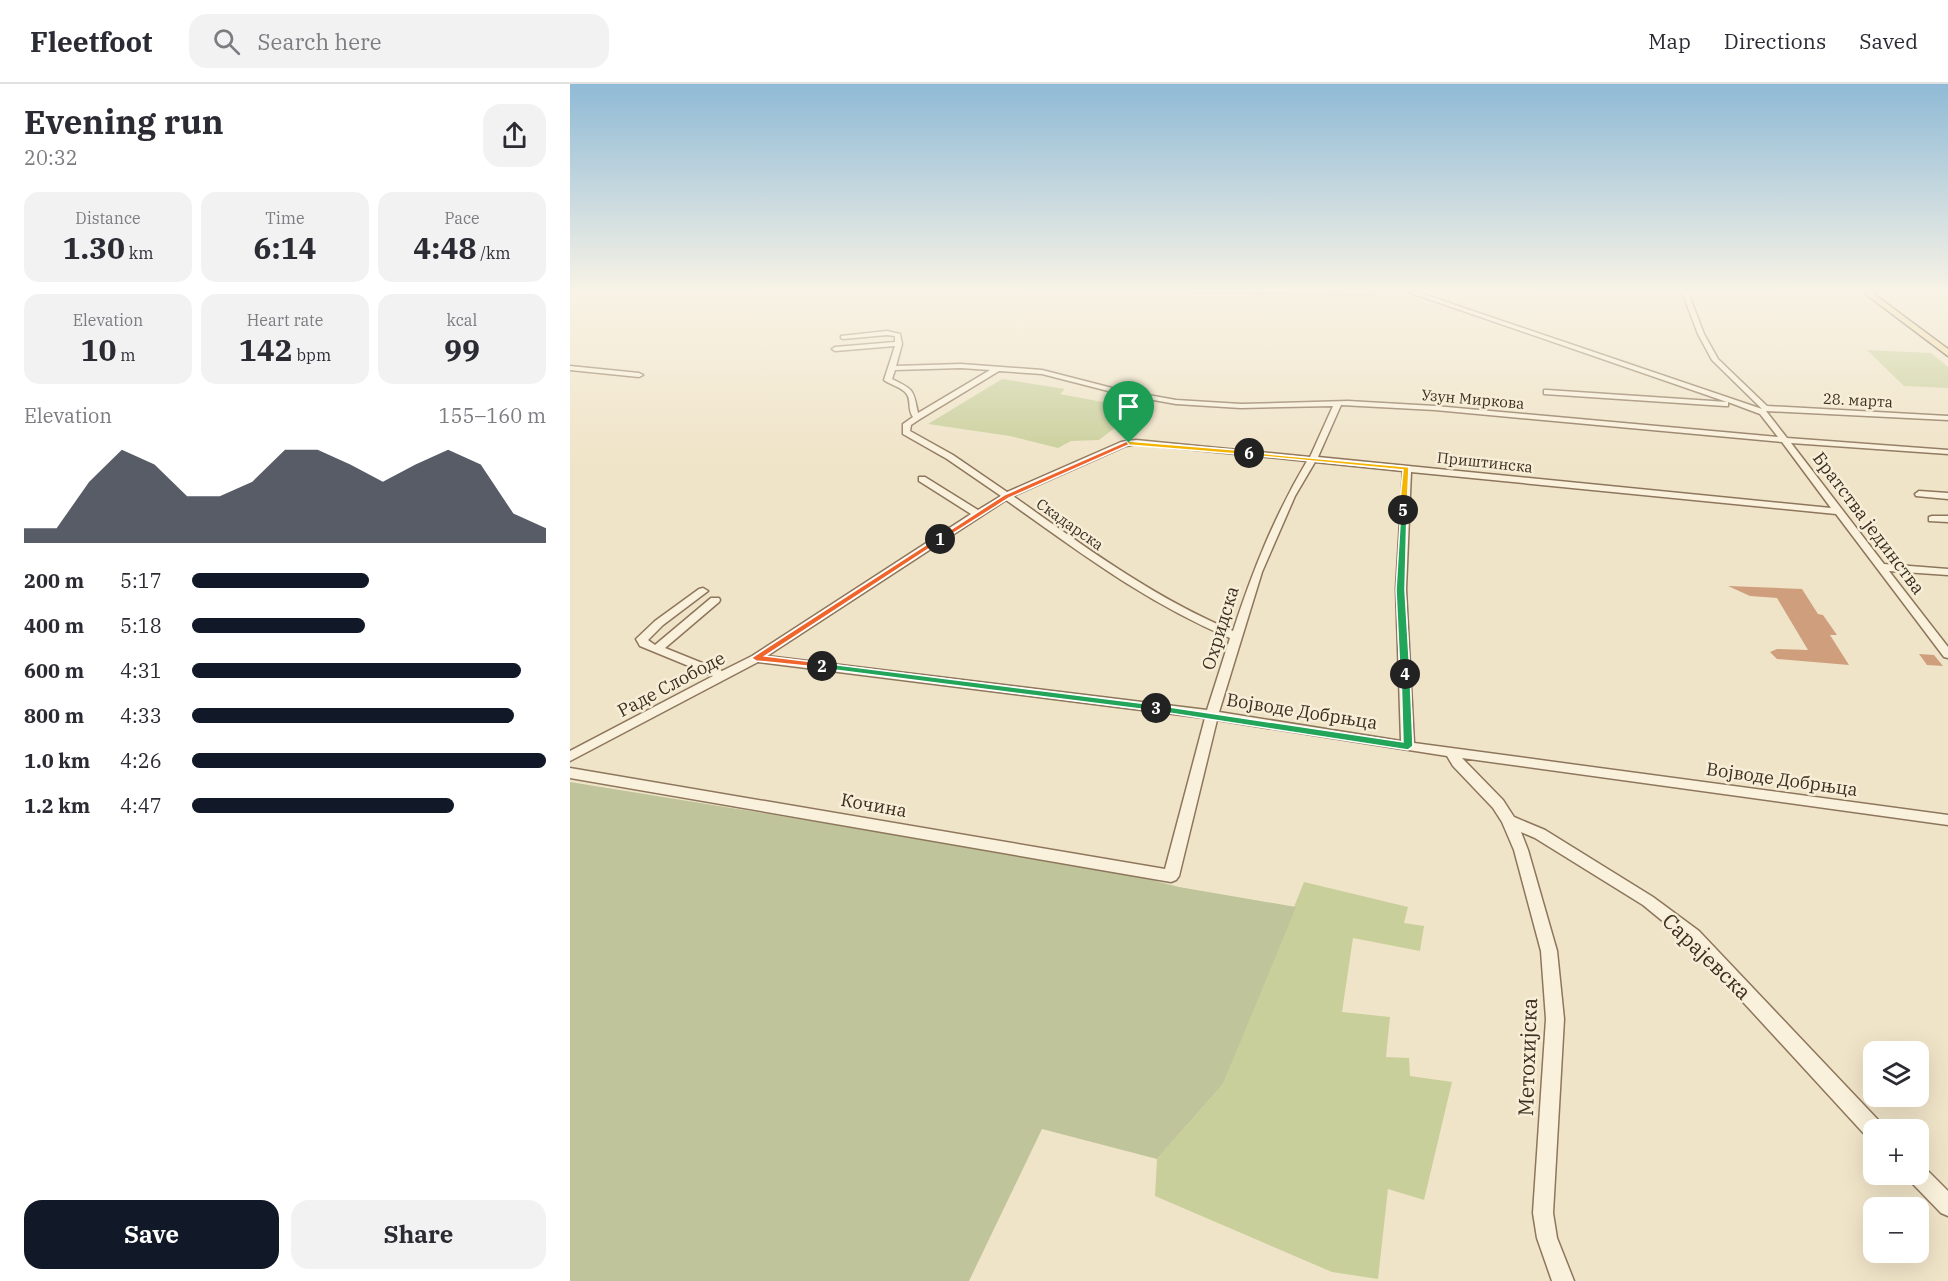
<!DOCTYPE html>
<html lang="en">
<head>
<meta charset="utf-8">
<style>
	body { margin:0; font-family:"IBM Plex Serif",serif; background:#f2f2f3; color:#2b2b33; height:100vh; display:flex; flex-direction:column; font-size:22px; white-space:nowrap }
	* { box-sizing:border-box; margin:0 }
	p { font-size:20px; color:#7c7c81 }
	.icon { flex:none; width:33px; height:33px; fill:none; stroke:currentColor; stroke-width:2; stroke-linecap:round; stroke-linejoin:round }
	.map { position:relative; flex:1; overflow:hidden }
	.drawer { display:flex; flex-direction:column; background:#fff; width:570px }
	.drawer>* { flex:none }
	.controls { position:absolute; left:1293px; top:957px; display:grid; gap:12px }
	.controls a { display:grid; place-items:center; width:66px; height:66px; border-radius:12px; background:#fff; box-shadow:0 6px 24px #0002; font-size:30px }
	.pin { position:absolute; display:grid; place-items:center; width:51px; height:51px; color:#fff; margin:-62px -26px; border-radius:50% 50% 50% 0; rotate:-45deg; box-shadow:0 0 6px #0007 }
	.pin .icon { rotate:45deg }
	.km { position:absolute; width:30px; height:30px; margin:-15px; border-radius:50%; background:#222; color:#fff; font-size:16px; line-height:30px; text-align:center }
	.round { display:grid; place-items:center; flex:none; width:63px; height:63px; border-radius:18px; background:#f2f2f3 }
	.headline { display:flex; align-items:center; justify-content:space-between; height:102px; padding:0 24px }
	h1 { font-size:33px; font-weight:700; line-height:45px }
	.figures { display:grid; grid-template-columns:repeat(3,1fr); gap:9px; height:102px; padding:6px 24px }
	.figures div { display:grid; align-content:center; border-radius:15px; background:#f2f2f3; text-align:center }
	.figures b { font-size:30px; font-weight:700 }
	.figures small { font-size:16px; font-weight:400 }
	.figures p { font-size:16px }
	.chart { height:168px; padding:12px 24px }
	.chart p { display:flex; justify-content:space-between }
	.chart svg { width:100%; height:108px; margin-top:6px; fill:#111827; opacity:.7 }
	.cta { display:flex; gap:12px; margin-top:auto; padding:12px 24px }
	.cta a { flex:1; height:69px; border-radius:18px; background:#111827; color:#fff; font-size:24px; font-weight:700; line-height:69px; text-align:center }
	.cta a+a { background:#f2f2f3; color:#2b2b33 }
	ul { padding:0 24px; list-style:none; font-size:20px }
	li { display:grid; grid-template-columns:96px 72px 1fr; align-items:center; height:45px }
	li i { height:15px; border-radius:8px; background:#111827 }
	header { display:flex; align-items:center; gap:36px; box-sizing:border-box; height:84px; padding:0 30px; background:#fff; border-bottom:2px solid #e1e1e2 }
	header strong { font-size:28px }
	nav { display:flex; gap:33px; margin-inline-start:auto; font-size:21px }
	.search { width:420px; height:54px; background:#f2f2f3; display:flex; align-items:center; gap:15px; box-sizing:border-box; padding:0 21px; border-radius:18px; color:#7c7c81; font-size:22px }
	main { display:flex; flex:1; min-height:0 }
	.map>svg:first-child { display:block }
	.green { fill:#c9cf9b }
	.cemetery { fill:#bfc49a }
	.building { fill:#cf9f7d }
	.lines { fill:none; stroke-linecap:round; stroke-linejoin:round }
	.minor-casing { stroke:#8d765c; stroke-width:3 }
	.major-casing { stroke:#5b4430; stroke-width:3 }
	.minor { fill:#faf1dc; fill-rule:evenodd }
	.major { fill:#f3d9a0; fill-rule:evenodd }
	.split-1 { fill:#f0652b; stroke:#fff; stroke-width:1.5 }
	.split-2 { fill:#f0652b; stroke:#fff; stroke-width:1.5 }
	.split-3 { fill:#22a559; stroke:#fff; stroke-width:1.5 }
	.split-4 { fill:#22a559; stroke:#fff; stroke-width:1.5 }
	.split-5 { fill:#22a559; stroke:#fff; stroke-width:1.5 }
	.split-6 { fill:#f5b400; stroke:#fff; stroke-width:1.5 }
	.split-7 { fill:#f5b400; stroke:#fff; stroke-width:1.5 }
	.labels { text-anchor:middle; dominant-baseline:central; stroke-width:5; stroke-linejoin:round; paint-order:stroke }
	.far-street-label { font-size:15px; fill:#3d2e20; stroke:#f7eed8 }
	.street-label { font-size:18px; fill:#3d2e20; stroke:#f7eed8 }
	.near-street-label { font-size:21px; fill:#3d2e20; stroke:#f7eed8 }
</style>
</head>
<body>
<header>
<strong>Fleetfoot</strong>
<div class="search"><svg class="icon" aria-label="search" viewBox="0 0 24 24"><circle cx="10" cy="10" r="6"/><path d="M15 15l6 6"/></svg>Search here</div>
<nav><a>Map</a><a>Directions</a><a>Saved</a></nav>
</header>
<main>
<section class="drawer">
<div class="headline"><div><h1>Evening run</h1><p>20:32</p></div><a class="round"><svg class="icon" aria-label="share" viewBox="0 0 24 24"><path d="M12 15V3M7 8l5-5 5 5M5 13v7h14v-7"/></svg></a></div>
<div class="figures">
<div><p>Distance</p><b>1.30<small> km</small></b></div>
<div><p>Time</p><b>6:14</b></div>
<div><p>Pace</p><b>4:48<small> /km</small></b></div>
</div>
<div class="figures">
<div><p>Elevation</p><b>10<small> m</small></b></div>
<div><p>Heart rate</p><b>142<small> bpm</small></b></div>
<div><p>kcal</p><b>99</b></div>
</div>
<div class="chart"><p><span>Elevation</span>155–160 m</p>
<svg viewBox="0 0 160 44" preserveAspectRatio="none"><path d="M0 44V38L10 38L20 19L30 6L40 12L50 25L60 25L70 19L80 6L90 6L100 12L110 19L120 12L130 6L140 12L150 32L160 38V44z"/></svg>
</div>
<ul>
<li><b>200 m</b>5:17<i style="width:50%"></i></li>
<li><b>400 m</b>5:18<i style="width:49%"></i></li>
<li><b>600 m</b>4:31<i style="width:93%"></i></li>
<li><b>800 m</b>4:33<i style="width:91%"></i></li>
<li><b>1.0 km</b>4:26<i style="width:100%"></i></li>
<li><b>1.2 km</b>4:47<i style="width:74%"></i></li>
</ul>
<div class="cta"><a>Save</a><a>Share</a></div>
</section>
<div class="map">
<svg width="1378" height="1197" viewBox="0 0 1378 1197">
	<rect width="100%" height="100%" fill="#f0e4c8"/>
	<g class="green">
		<polygon points="1297,266 1361,269 1378,283 1378,304 1334,302"/>
		<polygon points="432,295 495,305 490,310 559,323 538,337 550,340 529,356 501,357 488,364 440,352 358,340"/>
		<polygon points="734,798 838,823 834,839 854,842 850,867 783,854 772,928 820,933 816,973 839,974 840,992 882,998 854,1116 818,1105 808,1195 762,1188 585,1112 587,1075 653,1000"/>
	</g>
	<polygon class="cemetery" points="0,698 538,785 609,803 726,823 653,1000 587,1075 472,1045 399,1197 0,1197"/>
	<g class="building">
		<polygon points="1158,502 1232,505 1248,530 1253,531 1267,551 1260,551 1279,581 1207,575 1200,568 1207,565 1238,566 1207,514 1180,512"/>
		<polygon points="1349,570 1364,571 1373,582 1357,581"/>
	</g>
	<g class="lines">
		<defs>
			<g id="minor">
				<polygon points="602,208 805,208 802,210"/>
				<path d="M838,208H847L1192,325L1142,276L1128,250L1112,208H1118L1134,250L1148,275L1197,322L1378,332V336L1196,327L1217,354L1378,366V370L1221,359L1314,480L1378,485V491L1319,487L1378,563V574L1374,573L1266,430L841,388L836,505L844,659L1378,731V741L892,674L933,716L944,733L975,746L1083,813L1129,847L1311,1039L1313,1046H1304V1055L1297,1053L1117,857L1073,821L965,754L951,748L958,766L987,867L994,935L983,1129L987,1154L1004,1197H982L967,1154L963,1129L976,935L971,867L944,766L932,738L923,724L883,682L877,672L647,636L609,792L606,796L601,798L0,694V684L595,785L635,634L188,578L0,677V667L143,592L70,562L66,555L85,537L129,505L133,504L138,507L93,541L78,556L85,561L141,514H149L150,516L149,518L95,564L152,587L182,572L401,430L349,397V393H355L408,426L431,412L377,375L333,350V340L343,333C337,325 342,316 336,309C331,303 321,301 314,296L325,262L265,267L262,265L265,263L325,258V252L317,251L273,255L271,254V252L317,247L330,250L332,260L326,282L391,280L472,286L550,306L606,316L671,320L778,317L865,322L1208,353L1190,330L1158,318V322H1155L974,310V306H977L1157,318ZM391,284L420,286L348,329C343,306 345,306 322,295L325,286ZM429,287L472,290L550,310L606,320L671,324L763,322L740,373L566,356L551,358L437,408L383,371L340,347L341,341L350,335ZM771,321L865,326L1212,358L1261,424L748,373ZM566,360L737,377C704,433 683,486 663,547C582,513 514,462 443,412L556,362ZM745,378L833,387L826,505L831,657L649,628L692,488L725,412ZM436,416C511,469 575,518 660,554L637,626L197,572Z"/>
				<polygon points="0,282 69,289 73,291 69,293 0,286"/>
				<polygon points="1349,407 1378,409 1378,415 1346,412 1345,410"/>
				<polygon points="1362,432 1378,432 1378,438 1359,437 1359,433"/>
				<polygon points="1348,1081 1354,1083 1378,1107 1378,1132 1371,1129 1340,1097 1337,1090 1348,1090"/>
			</g>
			<polygon id="major" points="1293,208 1301,208 1378,265 1378,272"/>
		</defs>
		<use href="#minor" class="minor-casing"/>
		<use href="#major" class="major-casing"/>
		<use href="#minor" class="minor"/>
		<use href="#major" class="major"/>
	</g>
	<linearGradient id="sky" x2="0" y2="1"><stop stop-color="#8fbad6"/><stop offset="0.55" stop-color="#f8f3e6"/><stop offset="1" stop-color="#f8f3e6" stop-opacity="0"/></linearGradient>
	<rect width="1378" height="376" fill="url(#sky)"/>
	<polygon class="split-1" points="557,357 563,359 439,414 373,456 366,455 434,411"/>
	<polygon class="split-2" points="368,453 374,455 195,572 252,579 257,582 256,584 186,577 181,574"/>
	<polygon class="split-3" points="252,579 586,621 591,624 586,627 249,584 247,582"/>
	<polygon class="split-4" points="831,588 840,590 843,662 838,666 586,627 581,624 586,621 833,658"/>
	<polygon class="split-5" points="831,424 837,426 835,506 840,590 835,593 830,590 826,506"/>
	<polygon class="split-6" points="677,368 839,383 837,426 833,428 829,426 833,386 679,371"/>
	<polygon class="split-7" points="557,357 679,367 683,369 679,371 559,361"/>
	<g class="labels">
		<g class="far-street-label">
			<text transform="translate(903 315) rotate(5)">Узун Миркова</text>
			<text transform="translate(1288 316) rotate(3)">28. марта</text>
			<text transform="translate(915 378) rotate(6)">Приштинска</text>
			<text transform="translate(500 440) rotate(35)">Скадарска</text>
		</g>
		<g class="street-label">
			<text transform="translate(1299 439) rotate(53)">Братства јединства</text>
			<text transform="translate(650 544) rotate(-73)">Охридска</text>
			<text transform="translate(101 600) rotate(-28)">Раде Слободе</text>
			<text transform="translate(732 627) rotate(9)">Војводе Добрњца</text>
			<text transform="translate(1212 695) rotate(8)">Војводе Добрњца</text>
			<text transform="translate(304 721) rotate(10)">Кочина</text>
		</g>
		<g class="near-street-label">
			<text transform="translate(1137 872) rotate(44)">Сарајевска</text>
			<text transform="translate(957 973) rotate(-88)">Метохијска</text>
		</g>
	</g>
</svg>
<div class="controls">
<a><svg class="icon" aria-label="layers" viewBox="0 0 24 24"><path d="M12 4l9 5-9 5-9-5zM3 14l9 5 9-5"/></svg></a>
<a>+</a>
<a>−</a>
</div>
<div class="pin" style="left:559px;top:359px;background:#1e9e55"><svg class="icon" aria-label="arrive" viewBox="0 0 24 24"><path d="M6 21V4h12l-3 4 3 4H6"/></svg></div>
<b class="km" style="left:370px;top:455px">1</b>
<b class="km" style="left:252px;top:582px">2</b>
<b class="km" style="left:586px;top:624px">3</b>
<b class="km" style="left:835px;top:590px">4</b>
<b class="km" style="left:833px;top:426px">5</b>
<b class="km" style="left:679px;top:369px">6</b>
</div>
</main>
</body>
</html>
